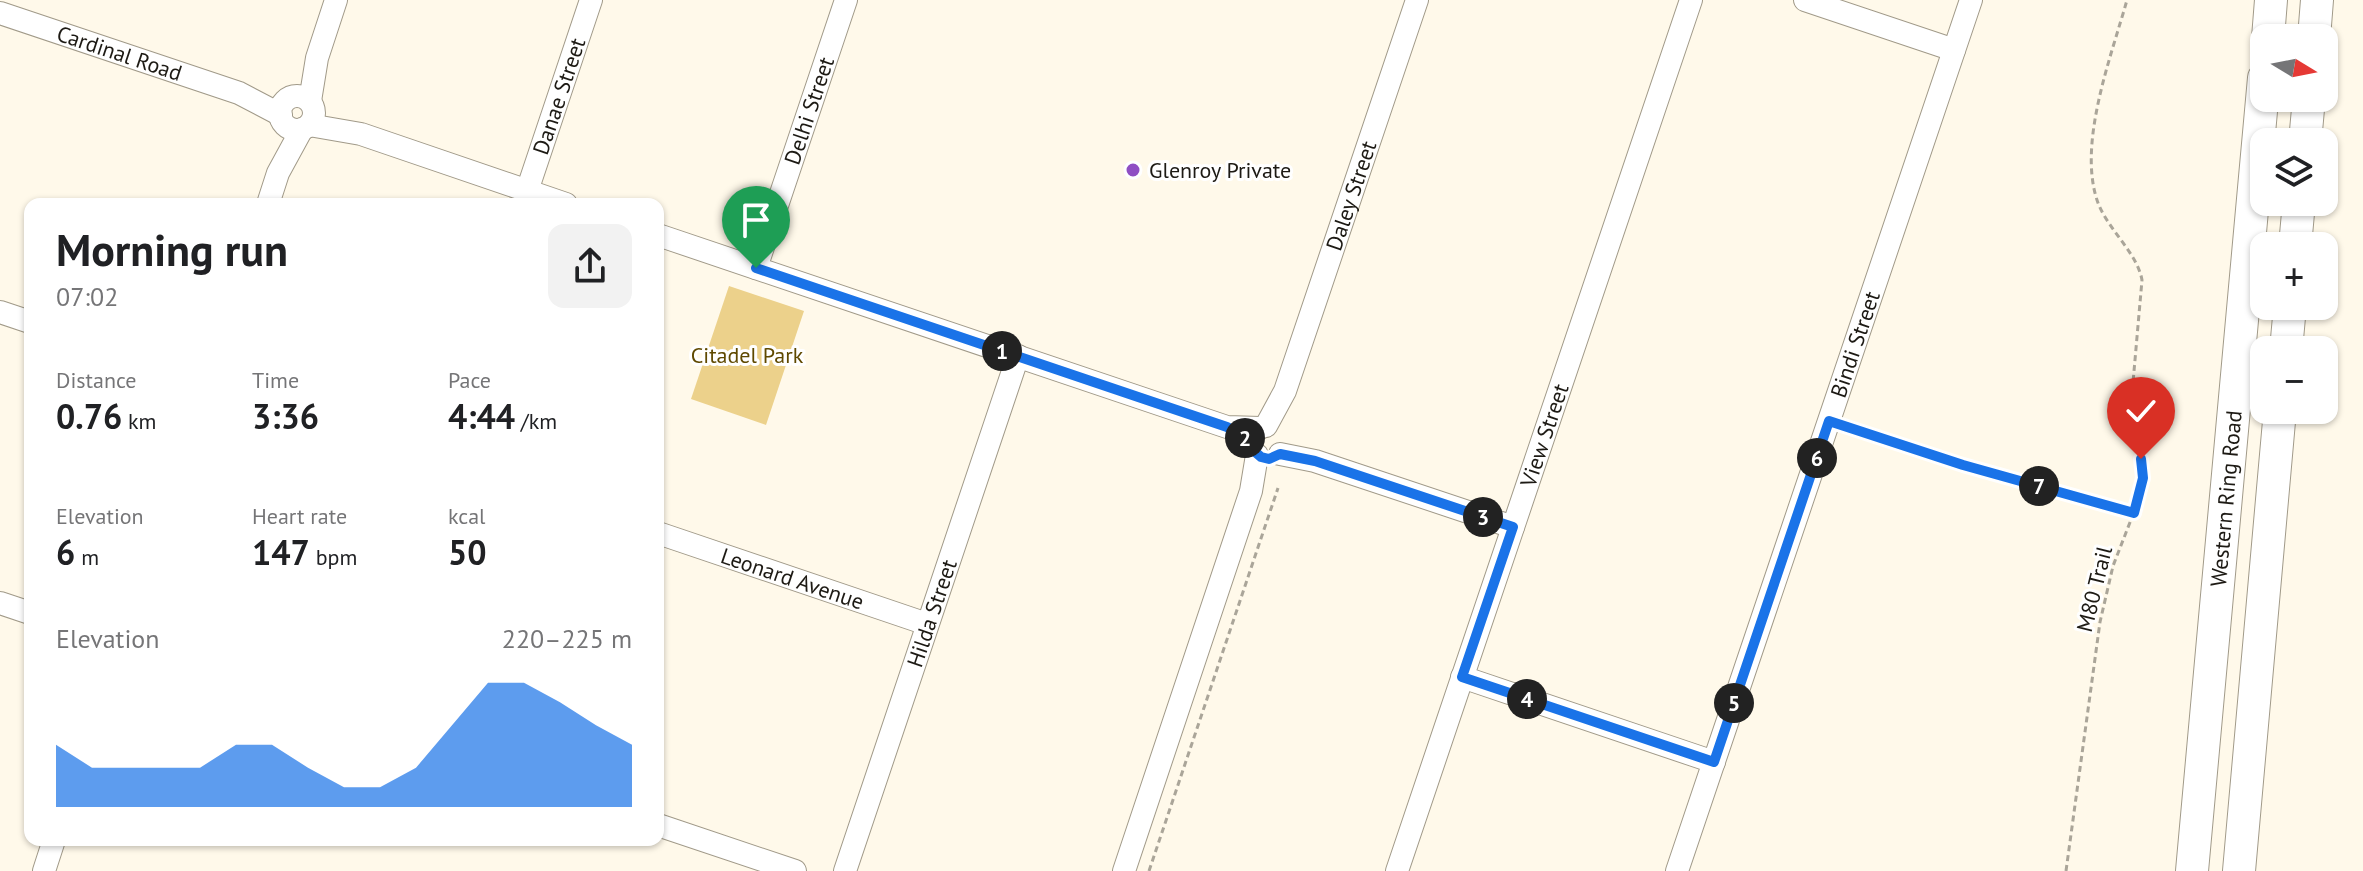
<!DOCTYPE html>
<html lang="en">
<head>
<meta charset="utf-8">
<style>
	body { margin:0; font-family:"PT Sans",sans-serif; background:#f2f2f2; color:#202124; height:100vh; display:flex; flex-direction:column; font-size:30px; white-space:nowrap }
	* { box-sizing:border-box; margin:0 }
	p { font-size:26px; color:#757577 }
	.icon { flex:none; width:44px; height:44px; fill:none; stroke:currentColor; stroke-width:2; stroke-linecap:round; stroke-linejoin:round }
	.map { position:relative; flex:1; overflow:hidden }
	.drawer { position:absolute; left:24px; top:198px; width:640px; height:648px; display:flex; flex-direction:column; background:#fff; border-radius:16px; box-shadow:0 2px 6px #0004 }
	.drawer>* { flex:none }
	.needle { width:52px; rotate:100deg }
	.fabs { position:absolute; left:2250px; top:24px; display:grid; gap:16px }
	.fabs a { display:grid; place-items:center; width:88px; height:88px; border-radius:16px; background:#fff; box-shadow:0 2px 6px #0004; font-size:40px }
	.pin { position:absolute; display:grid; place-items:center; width:68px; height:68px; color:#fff; margin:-82px -34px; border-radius:50% 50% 50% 0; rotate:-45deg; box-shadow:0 0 8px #0007 }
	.pin .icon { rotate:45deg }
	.km { position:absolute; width:40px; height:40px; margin:-20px; border-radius:50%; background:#222; color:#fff; font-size:22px; line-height:40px; text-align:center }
	.round { display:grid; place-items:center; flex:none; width:84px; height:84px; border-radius:16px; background:#f2f2f2 }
	.headline { display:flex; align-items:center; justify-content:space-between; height:136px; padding:0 32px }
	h1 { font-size:44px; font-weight:800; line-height:60px }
	.metrics { display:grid; grid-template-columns:repeat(3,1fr); gap:12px; height:136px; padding:8px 32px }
	.metrics div { display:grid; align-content:center }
	.metrics b { font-size:34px; font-weight:800 }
	.metrics small { font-size:22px; font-weight:400 }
	.metrics p { font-size:22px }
	.chart { height:224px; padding:16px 32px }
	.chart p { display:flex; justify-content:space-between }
	.chart svg { width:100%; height:144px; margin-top:8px; fill:#1a73e8; opacity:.7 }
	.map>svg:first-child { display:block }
	.green { fill:#ecd18b }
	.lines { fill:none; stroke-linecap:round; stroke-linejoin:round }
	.minor-casing { stroke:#a19a89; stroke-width:24 }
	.highway-casing { stroke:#a19a89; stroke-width:34 }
	.path { stroke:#aaa599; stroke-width:3; stroke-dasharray:6 4; stroke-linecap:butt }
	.minor { stroke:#fff; stroke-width:22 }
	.highway { stroke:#fff; stroke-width:32 }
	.route-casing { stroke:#fff; stroke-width:16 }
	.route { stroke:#1a73e8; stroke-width:10 }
	.poi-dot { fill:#8f4ec3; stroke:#fff; stroke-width:3 }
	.labels { text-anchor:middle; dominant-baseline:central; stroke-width:6; stroke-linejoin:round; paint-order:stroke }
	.street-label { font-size:22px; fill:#1d1a14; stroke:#fff }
	.poi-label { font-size:22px; fill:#1d1a14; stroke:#fff; text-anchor:start }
	.park-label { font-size:22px; fill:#5f4900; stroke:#fff }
</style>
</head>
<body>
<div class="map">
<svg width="2363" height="871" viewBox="0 0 2363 871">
	<rect width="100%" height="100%" fill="#fff9ea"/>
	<polygon class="green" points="729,286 804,311 766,425 691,399"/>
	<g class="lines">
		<defs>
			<g id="minor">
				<polyline points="1805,0 1954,50"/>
				<path id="s1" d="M0,13L239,93L281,115"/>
				<circle cx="297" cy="113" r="17"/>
				<polyline points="310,101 317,58 336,0"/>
				<polyline points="309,125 361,134 566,204"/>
				<path id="s2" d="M527,191L591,0"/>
				<polyline points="268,204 278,173 302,129"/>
				<polyline points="658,235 1227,427 1260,428"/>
				<path id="s3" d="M756,268L846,0"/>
				<polyline points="0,312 30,322"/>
				<path id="s4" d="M1266,426L1285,391L1417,0"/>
				<polyline points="1280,454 1315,461 1513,527"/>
				<path id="s5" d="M658,533L927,624"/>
				<polyline points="0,603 30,613"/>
				<polyline points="1462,677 1714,762"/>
				<polyline points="658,825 795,871"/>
				<polyline points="44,871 54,840"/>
				<path id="s6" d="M845,871L1018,356"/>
				<polyline points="1124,871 1251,491 1257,455"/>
				<path id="s7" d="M1397,871L1691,0"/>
				<path id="s8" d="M1677,871L1971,0"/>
			</g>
			<g id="highway">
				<polyline points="2268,38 2271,0"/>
				<polyline points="2314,38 2317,0"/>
				<polyline points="2305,142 2309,98"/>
				<polyline points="2295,246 2299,202"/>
				<polyline points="2286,350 2290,306"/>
				<path id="s9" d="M2192,871L2264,78"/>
				<polyline points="2239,871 2280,410"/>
			</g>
		</defs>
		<use href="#minor" class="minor-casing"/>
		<use href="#highway" class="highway-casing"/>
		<g class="path">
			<polyline points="1847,426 1963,465 2134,513"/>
			<polyline points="1149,871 1278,488"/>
			<path d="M2066,871L2100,622L2113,566L2141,494L2143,478L2132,394L2142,280C2137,252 2106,228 2097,200C2078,142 2111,57 2127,0"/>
		</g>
		<use href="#minor" class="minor"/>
		<use href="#highway" class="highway"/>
	</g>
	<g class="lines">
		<defs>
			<polyline id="route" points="756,268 1227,427 1252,443 1254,451 1261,457 1269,459 1280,454 1315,461 1513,527 1462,677 1714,762 1829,421 1963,465 2134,513 2143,478 2141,459"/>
		</defs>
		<use href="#route" class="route-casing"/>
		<use href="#route" class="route"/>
	</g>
	<circle class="poi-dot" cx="1133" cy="170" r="8"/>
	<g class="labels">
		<g class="street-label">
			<text stroke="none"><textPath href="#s1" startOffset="126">Cardinal Road</textPath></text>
			<text stroke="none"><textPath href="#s2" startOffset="100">Danae Street</textPath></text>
			<text stroke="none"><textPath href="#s3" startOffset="166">Delhi Street</textPath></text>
			<text stroke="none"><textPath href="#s4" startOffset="246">Daley Street</textPath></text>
			<text stroke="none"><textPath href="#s8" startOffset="556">Bindi Street</textPath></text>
			<text stroke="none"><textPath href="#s7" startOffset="460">View Street</textPath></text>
			<text stroke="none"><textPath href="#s9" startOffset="374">Western Ring Road</textPath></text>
			<text stroke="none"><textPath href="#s5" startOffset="142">Leonard Avenue</textPath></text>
			<text transform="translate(2094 589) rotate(-76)">M80 Trail</text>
			<text stroke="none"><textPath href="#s6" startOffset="272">Hilda Street</textPath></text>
		</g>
		<g class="poi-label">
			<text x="1149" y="170">Glenroy Private</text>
		</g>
		<g class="park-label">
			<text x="747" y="355">Citadel Park</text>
		</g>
	</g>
</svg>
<div class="fabs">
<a><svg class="needle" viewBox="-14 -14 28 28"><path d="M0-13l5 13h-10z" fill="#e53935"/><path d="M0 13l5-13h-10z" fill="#757577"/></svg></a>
<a><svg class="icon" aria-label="layers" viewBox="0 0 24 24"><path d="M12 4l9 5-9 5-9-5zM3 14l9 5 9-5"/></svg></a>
<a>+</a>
<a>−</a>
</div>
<div class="pin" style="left:756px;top:268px;background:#1e9e55"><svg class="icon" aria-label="arrive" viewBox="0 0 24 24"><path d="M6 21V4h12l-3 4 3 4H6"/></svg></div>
<div class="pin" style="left:2141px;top:459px;background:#d93025"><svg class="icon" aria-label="check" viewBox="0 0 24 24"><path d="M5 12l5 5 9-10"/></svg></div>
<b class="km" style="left:1002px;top:351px">1</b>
<b class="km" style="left:1245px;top:438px">2</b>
<b class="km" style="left:1483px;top:517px">3</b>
<b class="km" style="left:1527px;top:699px">4</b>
<b class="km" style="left:1734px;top:703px">5</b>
<b class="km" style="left:1817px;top:458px">6</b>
<b class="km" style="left:2039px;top:486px">7</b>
<section class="drawer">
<div class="headline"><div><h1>Morning run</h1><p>07:02</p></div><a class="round"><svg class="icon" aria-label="share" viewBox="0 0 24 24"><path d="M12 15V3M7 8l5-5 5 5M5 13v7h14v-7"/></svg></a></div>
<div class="metrics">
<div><p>Distance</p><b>0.76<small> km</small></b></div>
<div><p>Time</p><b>3:36</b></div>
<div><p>Pace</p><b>4:44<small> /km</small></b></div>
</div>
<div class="metrics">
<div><p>Elevation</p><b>6<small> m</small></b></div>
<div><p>Heart rate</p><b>147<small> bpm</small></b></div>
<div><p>kcal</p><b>50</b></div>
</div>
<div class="chart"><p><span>Elevation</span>220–225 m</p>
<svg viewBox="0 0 160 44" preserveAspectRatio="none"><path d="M0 44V25L10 32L20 32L30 32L40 32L50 25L60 25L70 32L80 38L90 38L100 32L110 19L120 6L130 6L140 12L150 19L160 25V44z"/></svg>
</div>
</section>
</div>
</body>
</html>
